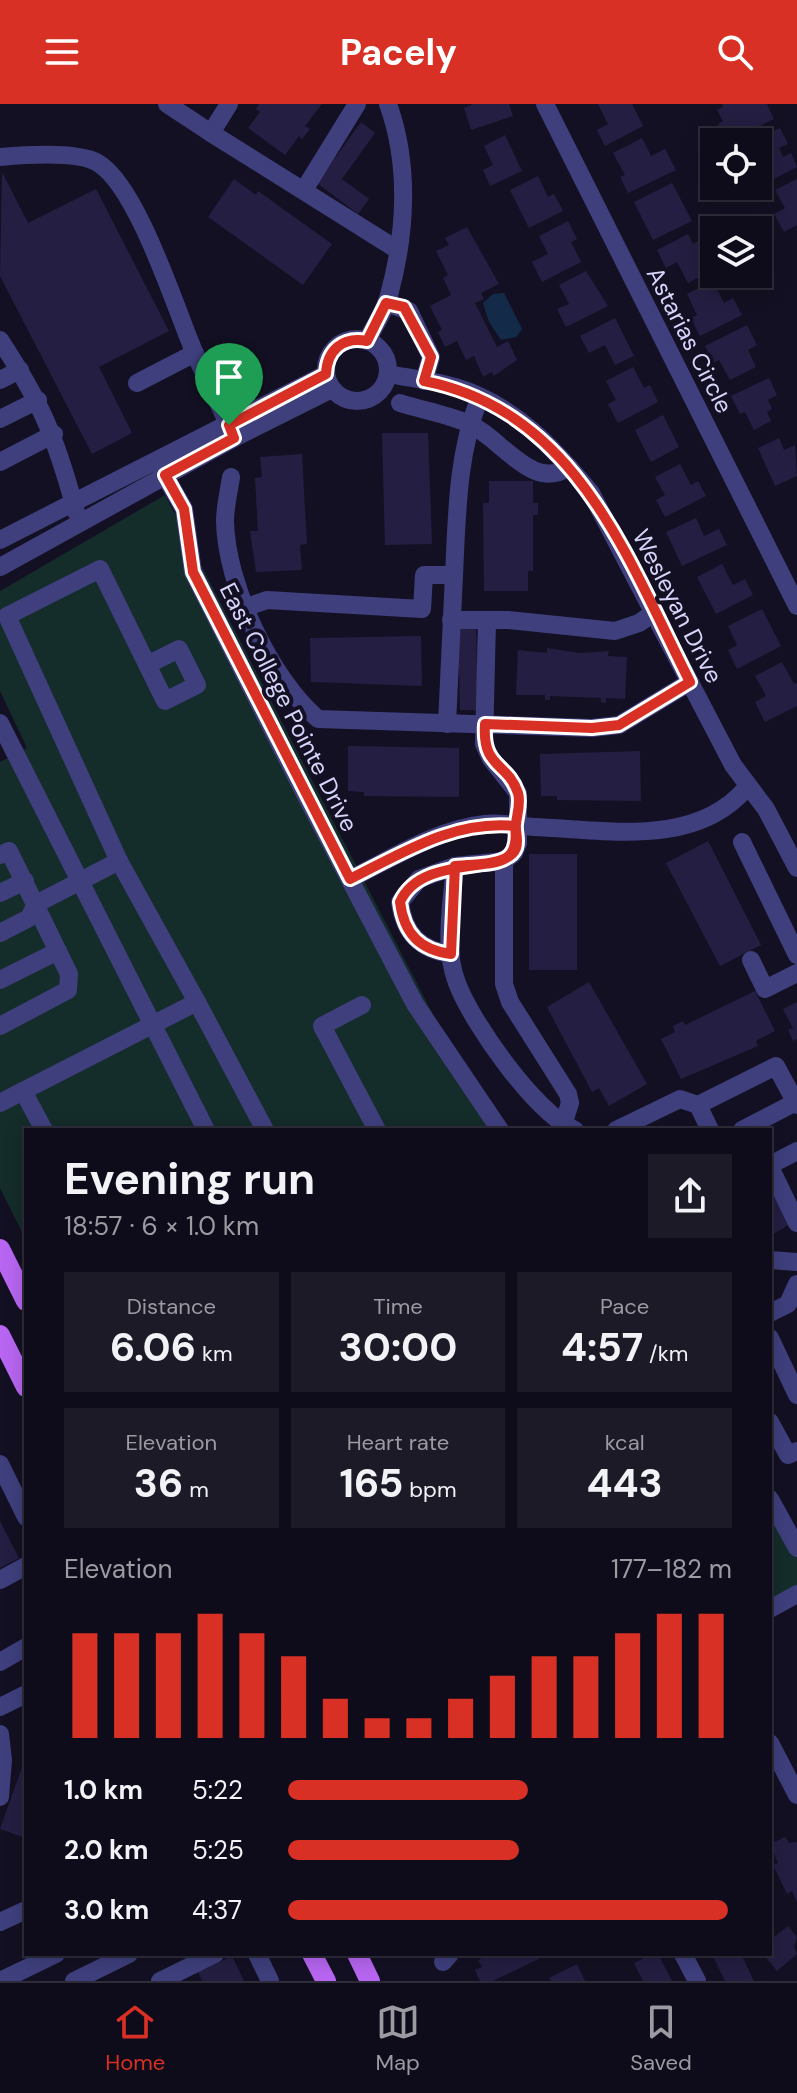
<!DOCTYPE html>
<html lang="en">
<head>
<meta charset="utf-8">
<style>
	body { margin:0; font-family:"DM Sans",sans-serif; background:#1c1a27; color:#f1f3f6; height:100vh; display:flex; flex-direction:column; font-size:30px; white-space:nowrap }
	* { box-sizing:border-box; margin:0 }
	p { font-size:26px; color:#9b9ba2 }
	.icon { flex:none; width:44px; height:44px; fill:none; stroke:currentColor; stroke-width:2; stroke-linecap:round; stroke-linejoin:round }
	.map { position:relative; flex:1; overflow:hidden }
	.details { position:absolute; left:24px; top:1024px; width:748px; height:828px; display:flex; flex-direction:column; background:#0e0c1a; border-radius:0px; box-shadow:0 4px 20px #0003,0 0 0 2px #2e2c39 }
	.details>* { flex:none }
	.buttons { position:absolute; left:700px; top:24px; display:grid; gap:16px }
	.buttons a { display:grid; place-items:center; width:72px; height:72px; border-radius:0px; background:#0e0c1a; box-shadow:0 4px 20px #0003,0 0 0 2px #2e2c39; font-size:40px }
	.pin { position:absolute; display:grid; place-items:center; width:68px; height:68px; color:#fff; margin:-82px -34px; border-radius:50% 50% 50% 0; rotate:-45deg; box-shadow:0 0 8px #0007 }
	.pin .icon { rotate:45deg }
	.round { display:grid; place-items:center; flex:none; width:84px; height:84px; border-radius:0px; background:#1c1a27 }
	.headline { display:flex; align-items:center; justify-content:space-between; height:136px; padding:0 40px }
	h1 { font-size:44px; font-weight:700; line-height:60px }
	.figures { display:grid; grid-template-columns:repeat(3,1fr); gap:12px; height:136px; padding:8px 40px }
	.figures div { display:grid; align-content:center; border-radius:0px; background:#1c1a27; text-align:center }
	.figures b { font-size:40px; font-weight:700 }
	.figures small { font-size:22px; font-weight:400 }
	.figures p { font-size:22px }
	.chart { height:224px; padding:16px 40px }
	.chart p { display:flex; justify-content:space-between }
	.chart svg { width:100%; height:144px; margin-top:8px; stroke:#d93025; stroke-width:6 }
	ul { padding:0 40px; list-style:none; font-size:26px }
	li { display:grid; grid-template-columns:128px 96px 1fr; align-items:center; height:60px }
	li i { height:20px; border-radius:10px; background:#d93025 }
	header { display:flex; justify-content:space-between; align-items:center; height:104px; padding:0 40px; background:#d93025; color:#fff; font-size:36px; font-weight:700 }
	.dock { display:flex; justify-content:space-around; align-items:center; height:112px; border-top:2px solid #2e2c39; background:#0e0c1a; font-size:22px; color:#9b9ba2 }
	.dock a { display:grid; justify-items:center; gap:4px }
	.dock .selected { color:#d93025 }
	.map>svg:first-child { display:block }
	.green { fill:#142c2a }
	.water { fill:#142a49 }
	.building { fill:#241e42 }
	.lines { fill:none; stroke-linecap:round; stroke-linejoin:round }
	.minor { stroke:#3f3f7e; stroke-width:18 }
	.major { stroke:#b866f2; stroke-width:20 }
	.route-casing { stroke:#fff; stroke-width:16 }
	.route { stroke:#d93025; stroke-width:10 }
	.labels { text-anchor:middle; dominant-baseline:central; stroke-width:8; stroke-linejoin:round; paint-order:stroke }
	.street-label { font-size:24px; fill:#d8d5fb; stroke:#131023 }
</style>
</head>
<body>
<header><svg class="icon" aria-label="menu" viewBox="0 0 24 24"><path d="M4 6h16M4 12h16M4 18h16"/></svg>Pacely<svg class="icon" aria-label="search" viewBox="0 0 24 24"><circle cx="10" cy="10" r="6"/><path d="M15 15l6 6"/></svg></header>
<div class="map">
<svg width="797" height="1877" viewBox="0 0 797 1877">
	<rect width="100%" height="100%" fill="#131023"/>
	<g class="green">
		<polygon points="165,391 457,957 505,1026 26,1026 26,1136 0,1084 0,658 27,644 0,587 0,487"/>
		<polygon points="770,1383 797,1430 797,1481 770,1497"/>
	</g>
	<polygon class="water" points="504,189 522,225 516,233 501,236 489,218 483,199 493,190"/>
	<g class="building">
		<polygon points="259,0 322,0 305,22 310,25 302,35 299,32 285,51 248,24 260,8 256,5"/>
		<polygon points="473,0 509,0 513,12 471,26 464,4"/>
		<polygon points="598,0 632,0 643,22 605,42 597,26 608,20"/>
		<polygon points="722,0 767,0 774,15 727,38 718,20 723,17 717,6 723,3"/>
		<polygon points="361,18 375,29 342,75 369,95 358,110 317,79"/>
		<polygon points="780,24 788,40 779,44 783,53 791,49 797,63 760,82 758,38 751,38"/>
		<polygon points="505,31 522,67 490,82 483,66 493,61 484,42"/>
		<polygon points="642,34 651,52 665,45 676,66 628,89 620,73 625,71 613,49"/>
		<polygon points="2,68 28,119 96,85 169,227 99,263 132,329 92,350 0,172"/>
		<polygon points="538,72 548,93 554,90 563,107 529,124 510,86"/>
		<polygon points="234,75 256,91 258,87 332,140 303,181 208,113"/>
		<polygon points="797,75 797,121 784,128 774,110 785,104 775,86"/>
		<polygon points="672,79 692,117 653,136 634,98"/>
		<polygon points="568,117 577,135 571,138 581,158 542,178 532,158 548,150 539,132"/>
		<polygon points="467,123 499,180 481,189 484,195 475,199 497,243 508,237 517,256 494,272 492,268 483,273 474,252 466,256 457,237 445,243 438,228 442,226 430,202 451,191 443,174 448,171 436,147 449,141 445,134"/>
		<polygon points="688,130 693,140 698,137 713,166 688,179 677,158 666,164 657,146"/>
		<polygon points="586,167 608,202 566,223 557,205 569,200 559,181"/>
		<polygon points="713,177 724,199 733,194 742,211 700,232 691,214 697,211 687,190"/>
		<polygon points="615,214 634,252 615,261 605,241 589,249 580,232"/>
		<polygon points="747,221 757,241 748,246 756,263 730,276 719,256 713,259 705,242"/>
		<polygon points="633,263 644,284 650,281 658,298 618,319 608,300 616,296 606,277"/>
		<polygon points="769,274 777,291 768,296 772,305 767,308 771,317 754,326 745,308 740,310 731,292"/>
		<polygon points="663,311 679,343 651,358 635,326"/>
		<polygon points="382,329 428,329 432,440 385,441"/>
		<polygon points="779,334 784,346 795,341 797,372 775,382 758,344"/>
		<polygon points="302,350 307,440 300,441 302,466 256,468 250,427 258,427 255,374 262,373 260,353"/>
		<polygon points="680,360 691,381 698,377 706,392 665,413 656,396 665,391 655,373"/>
		<polygon points="489,377 533,377 533,399 538,399 538,411 533,411 533,467 528,467 528,487 484,487 483,399 489,399"/>
		<polygon points="696,414 704,432 719,425 727,441 682,462 666,428"/>
		<polygon points="722,460 733,481 745,475 753,491 716,510 697,473"/>
		<polygon points="762,505 781,542 737,565 728,546 737,541 728,522"/>
		<polygon points="458,525 476,525 478,606 460,606"/>
		<polygon points="421,532 422,582 311,578 310,534"/>
		<polygon points="547,544 580,549 609,547 608,552 627,553 625,595 606,594 606,599 601,598 601,594 550,592 550,596 545,596 545,591 516,591 518,546 547,549"/>
		<polygon points="782,558 794,580 797,579 797,602 765,618 755,598 766,592 755,572"/>
		<polygon points="348,642 459,644 459,693 364,692 364,688 348,687"/>
		<polygon points="640,647 641,697 557,696 557,692 541,692 540,650"/>
		<polygon points="708,737 761,841 720,862 666,759"/>
		<rect x="529" y="750" width="48" height="116"/>
		<polygon points="589,878 647,980 609,1002 599,984 592,988 547,903"/>
		<polygon points="755,887 775,927 756,937 758,942 681,975 661,935 675,928 673,922 683,917 685,921"/>
		<polygon points="797,898 797,935 793,937 788,926 793,924 783,905"/>
		<polygon points="770,1083 789,1121 773,1130 770,1124"/>
		<polygon points="0,1417 19,1454 0,1464"/>
		<polygon points="26,1652 26,1734 0,1725"/>
		<polygon points="785,1733 789,1739 797,1738 797,1798 792,1787 787,1790 773,1761 778,1759 770,1740"/>
		<polygon points="788,1822 797,1833 794,1842 797,1850 777,1867 763,1850 770,1850 770,1836"/>
		<polygon points="490,1850 549,1850 493,1877 480,1877 475,1866 482,1863 478,1856"/>
		<polygon points="652,1850 658,1850 672,1877 643,1877 634,1859"/>
		<polygon points="712,1850 741,1850 754,1877 725,1877"/>
		<polygon points="232,1852 244,1877 202,1877 198,1868"/>
		<polygon points="577,1860 585,1877 551,1877 549,1874"/>
	</g>
	<g class="lines">
		<g class="minor">
			<polyline points="167,0 211,29 229,0"/>
			<polyline points="545,0 797,502"/>
			<polyline points="211,29 396,145"/>
			<path d="M0,53C23,51 78,47 98,59C138,83 176,206 195,250C208,278 222,305 234,334"/>
			<polyline points="304,86 357,0"/>
			<polyline points="386,199 409,207 431,253 424,277"/>
			<circle cx="357" cy="266" r="31"/>
			<path d="M0,236C42,300 56,334 76,408"/>
			<path d="M367,237C374,222 385,207 389,191C406,129 410,61 388,0"/>
			<path d="M388,270C410,274 434,277 455,283C513,300 555,345 591,389L733,661L766,705L797,764"/>
			<polyline points="0,276 20,266"/>
			<polyline points="137,279 195,249"/>
			<path d="M400,299C422,306 446,310 467,319C500,332 532,389 569,363"/>
			<polyline points="0,315 38,296"/>
			<polyline points="0,358 54,330"/>
			<polyline points="157,358 184,405 193,468 306,692 415,900 500,1026"/>
			<path d="M231,373C229,387 225,403 225,417C226,480 270,574 318,615L592,624L619,621L690,578"/>
			<polyline points="0,436 326,270"/>
			<polyline points="0,463 234,334 332,285"/>
			<path d="M247,503L267,496L422,505L424,471H454C457,411 457,352 479,295"/>
			<polyline points="451,516 508,516 615,527 639,519 655,508"/>
			<path d="M487,517L484,640L491,655L518,689V739L514,749L504,757L455,762C452,798 443,844 457,879C472,919 536,1010 575,1026"/>
			<polyline points="147,561 179,545 197,581 165,597 100,465 7,512 119,757 197,898"/>
			<polyline points="0,619 206,1026"/>
			<polyline points="447,620 454,471"/>
			<polyline points="742,738 797,851"/>
			<polyline points="0,751 9,747 69,870 68,886 0,922"/>
			<polyline points="504,757 504,880 510,898 568,990 570,999 563,1021"/>
			<path d="M350,775C393,754 437,725 485,720C501,718 518,722 534,723C606,726 697,744 747,683"/>
			<polyline points="0,789 25,777"/>
			<polyline points="0,829 29,814 36,800 119,757"/>
			<path d="M451,850C420,846 404,830 400,798L419,775L455,762"/>
			<polyline points="751,856 765,885 797,869"/>
			<polyline points="0,876 58,847"/>
			<polyline points="362,901 322,922 377,1026"/>
			<polyline points="0,999 23,987"/>
			<polyline points="698,1001 776,962 797,1001"/>
			<polyline points="44,1026 23,987 197,898 265,1026"/>
			<polyline points="616,1026 680,995 698,1001 710,1026"/>
			<polyline points="742,1026 796,998"/>
			<polyline points="770,1061 797,1047"/>
			<polyline points="770,1063 797,1119"/>
			<polyline points="770,1156 797,1158"/>
			<polyline points="770,1209 788,1200 797,1180"/>
			<polyline points="770,1234 797,1291"/>
			<polyline points="770,1318 788,1351 797,1347"/>
			<polyline points="0,1360 26,1413"/>
			<polyline points="770,1395 797,1444"/>
			<polyline points="0,1476 26,1462"/>
			<polyline points="770,1505 797,1490"/>
			<polyline points="0,1558 26,1543"/>
			<polyline points="0,1603 26,1590"/>
			<polyline points="0,1630 3,1656 0,1693"/>
			<polyline points="770,1639 797,1691"/>
			<polyline points="0,1818 26,1806"/>
			<polyline points="257,1850 270,1877"/>
			<polyline points="683,1850 697,1877"/>
			<polyline points="443,1858 450,1850"/>
			<polyline points="0,1877 56,1850"/>
			<polyline points="74,1877 129,1850"/>
			<polyline points="160,1877 215,1850"/>
		</g>
		<g class="major">
			<polyline points="0,1145 26,1197"/>
			<polyline points="0,1231 26,1283"/>
			<polyline points="312,1850 326,1877"/>
			<polyline points="357,1850 370,1877"/>
		</g>
	</g>
	<g class="lines">
		<defs>
			<path id="route" d="M229,321L234,334L165,371L184,405L193,468L350,775C404,748 454,716 515,722C521,766 489,758 455,762L451,850C420,846 404,830 400,798C422,749 506,772 516,744C519,736 515,728 516,720C517,710 521,699 518,689C507,657 482,665 485,620L592,624L619,621L690,578C627,454 577,307 424,277L431,253L404,203L386,199L367,237C343,232 327,246 326,270L229,321"/>
		</defs>
		<use href="#route" class="route-casing"/>
		<use href="#route" class="route"/>
	</g>
	<g class="labels">
		<g class="street-label">
			<text transform="translate(690 236) rotate(63)">Astarias Circle</text>
			<text transform="translate(678 502) rotate(63)">Wesleyan Drive</text>
			<text transform="translate(289 603) rotate(63)">East College Pointe Drive</text>
		</g>
	</g>
</svg>
<div class="buttons">
<a><svg class="icon" aria-label="locate" viewBox="0 0 24 24"><circle cx="12" cy="12" r="6"/><path d="M12 2v4M12 18v4M2 12h4M18 12h4"/></svg></a>
<a><svg class="icon" aria-label="layers" viewBox="0 0 24 24"><path d="M12 4l9 5-9 5-9-5zM3 14l9 5 9-5"/></svg></a>
</div>
<div class="pin" style="left:229px;top:321px;background:#1e9e55"><svg class="icon" aria-label="arrive" viewBox="0 0 24 24"><path d="M6 21V4h12l-3 4 3 4H6"/></svg></div>
<section class="details">
<div class="headline"><div><h1>Evening run</h1><p>18:57 · 6 × 1.0 km</p></div><a class="round"><svg class="icon" aria-label="share" viewBox="0 0 24 24"><path d="M12 15V3M7 8l5-5 5 5M5 13v7h14v-7"/></svg></a></div>
<div class="figures">
<div><p>Distance</p><b>6.06<small> km</small></b></div>
<div><p>Time</p><b>30:00</b></div>
<div><p>Pace</p><b>4:57<small> /km</small></b></div>
</div>
<div class="figures">
<div><p>Elevation</p><b>36<small> m</small></b></div>
<div><p>Heart rate</p><b>165<small> bpm</small></b></div>
<div><p>kcal</p><b>443</b></div>
</div>
<div class="chart"><p><span>Elevation</span>177–182 m</p>
<svg viewBox="0 0 160 44" preserveAspectRatio="none"><path d="M5 44V12M15 44V12M25 44V12M35 44V6M45 44V12M55 44V19M65 44V32M75 44V38M85 44V38M95 44V32M105 44V25M115 44V19M125 44V19M135 44V12M145 44V6M155 44V6"/></svg>
</div>
<ul>
<li><b>1.0 km</b>5:22<i style="width:54%"></i></li>
<li><b>2.0 km</b>5:25<i style="width:52%"></i></li>
<li><b>3.0 km</b>4:37<i style="width:99%"></i></li>
</ul>
</section>
</div>
<nav class="dock">
<a class="selected"><svg class="icon" aria-label="home" viewBox="0 0 24 24"><path d="M3 11l9-7 9 7M6 9v11h12V9"/></svg>Home</a>
<a><svg class="icon" aria-label="map" viewBox="0 0 24 24"><path d="M3 6l6-2 6 2 6-2v14l-6 2-6-2-6 2zM9 4v14M15 6v14"/></svg>Map</a>
<a><svg class="icon" aria-label="saved" viewBox="0 0 24 24"><path d="M7 4h10v16l-5-4-5 4z"/></svg>Saved</a>
</nav>
</body>
</html>
